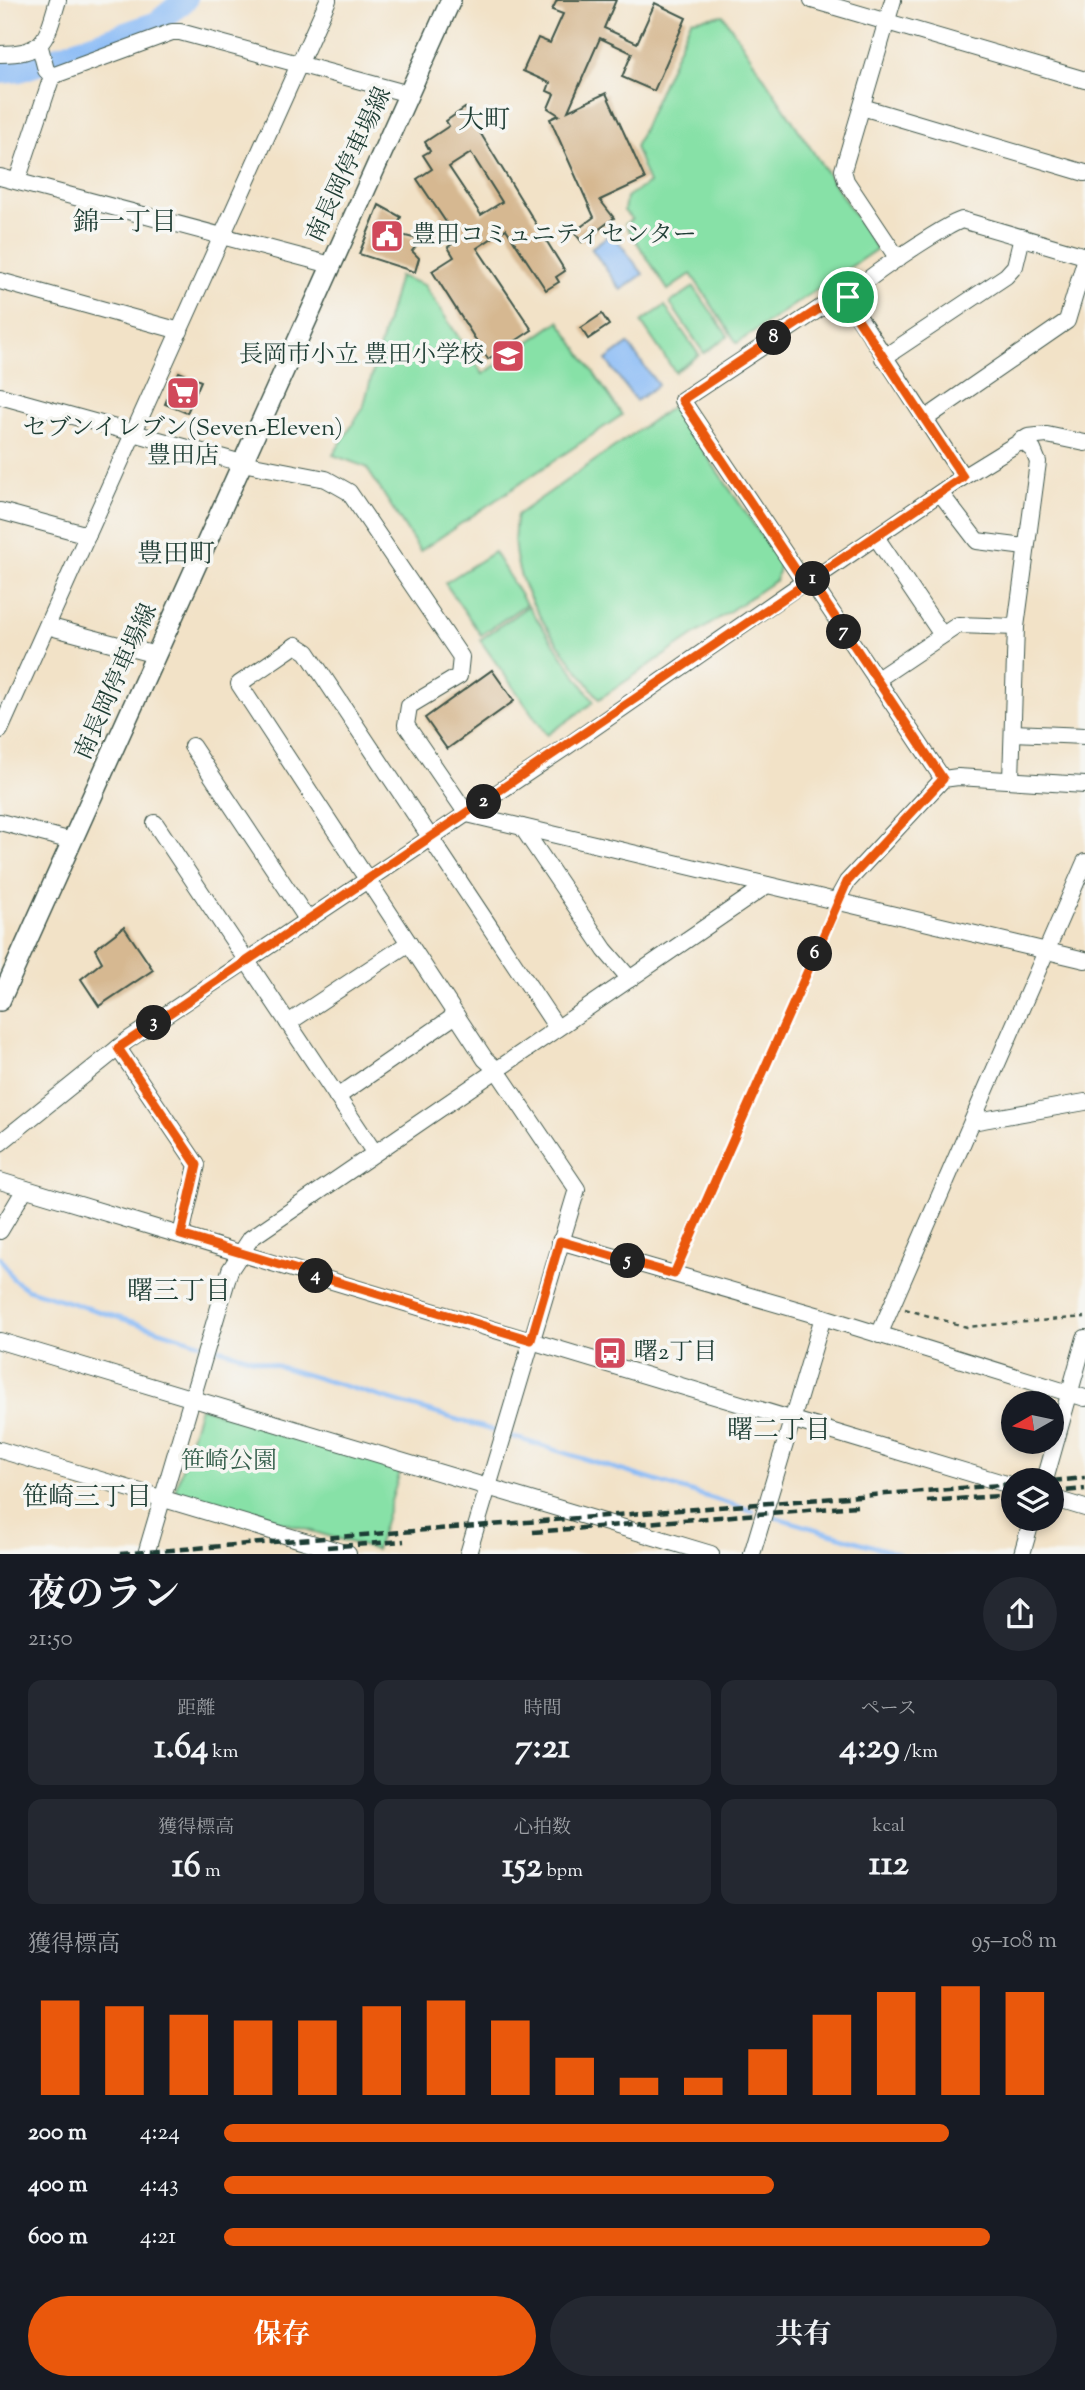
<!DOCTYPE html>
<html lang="ja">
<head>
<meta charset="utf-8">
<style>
	body { margin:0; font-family:"Sorts Mill Goudy","Noto Serif JP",serif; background:#242831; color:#f1f3f6; height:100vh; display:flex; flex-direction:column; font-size:26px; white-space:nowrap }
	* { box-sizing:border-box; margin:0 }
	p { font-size:23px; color:#9ea1a6 }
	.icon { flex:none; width:38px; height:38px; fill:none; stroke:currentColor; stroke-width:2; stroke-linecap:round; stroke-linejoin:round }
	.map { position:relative; height:1554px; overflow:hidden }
	.panel { display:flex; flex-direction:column; background:#171b24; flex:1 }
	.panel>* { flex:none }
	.needle { width:46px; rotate:261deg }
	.buttons { position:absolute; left:1001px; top:1391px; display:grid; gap:14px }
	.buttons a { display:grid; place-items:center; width:63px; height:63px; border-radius:50%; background:#171b24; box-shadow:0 4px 10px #0003; font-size:35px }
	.pin { position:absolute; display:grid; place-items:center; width:60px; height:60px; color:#fff; margin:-30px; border:4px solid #fff; border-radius:50%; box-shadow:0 2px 7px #0007 }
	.km { position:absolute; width:35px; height:35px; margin:-18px; border-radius:50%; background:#222; color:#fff; font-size:19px; line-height:35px; text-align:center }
	.round { display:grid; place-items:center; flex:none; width:74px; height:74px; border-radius:37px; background:#242831 }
	.head { display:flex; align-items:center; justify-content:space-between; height:119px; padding:0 28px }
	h1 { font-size:38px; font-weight:700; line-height:52px }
	.figures { display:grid; grid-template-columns:repeat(3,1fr); gap:10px; height:119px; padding:7px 28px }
	.figures div { display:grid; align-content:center; border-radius:14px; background:#242831; text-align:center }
	.figures b { font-size:35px; font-weight:700 }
	.figures small { font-size:19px; font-weight:400 }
	.figures p { font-size:19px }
	.chart { height:196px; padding:14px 28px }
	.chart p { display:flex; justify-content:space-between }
	.chart svg { width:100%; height:126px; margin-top:7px; stroke:#ea580c; stroke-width:6 }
	.button { display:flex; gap:14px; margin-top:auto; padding:14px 28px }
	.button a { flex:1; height:80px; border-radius:42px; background:#ea580c; color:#fff; font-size:28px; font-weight:700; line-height:80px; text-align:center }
	.button a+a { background:#242831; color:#f1f3f6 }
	ul { padding:0 28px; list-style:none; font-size:23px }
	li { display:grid; grid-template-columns:112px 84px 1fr; align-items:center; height:52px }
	li i { height:18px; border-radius:9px; background:#ea580c }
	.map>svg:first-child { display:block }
	.green { fill:#87e1a7; stroke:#538f6e; stroke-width:2 }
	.water { fill:#8abbf6; stroke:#547c95; stroke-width:2 }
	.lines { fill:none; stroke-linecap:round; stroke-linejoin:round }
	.stream { stroke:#8abbf6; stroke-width:4.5 }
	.river { stroke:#8abbf6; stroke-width:24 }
	.building { fill:#d6b891; fill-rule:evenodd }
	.minor-casing { stroke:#3f564a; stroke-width:18 }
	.major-casing { stroke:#3f564a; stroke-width:22 }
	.path { stroke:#3f564a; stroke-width:2.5; stroke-dasharray:5 5; stroke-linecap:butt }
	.minor { stroke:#fff; stroke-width:16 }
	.major { stroke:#fff; stroke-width:19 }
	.rail { stroke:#1f3d34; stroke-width:4.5; stroke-dasharray:10 5; stroke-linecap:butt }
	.route-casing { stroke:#fff; stroke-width:14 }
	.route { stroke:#ea580c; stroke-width:9 }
	.labels { text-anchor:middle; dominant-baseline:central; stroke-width:7; stroke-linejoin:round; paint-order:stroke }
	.street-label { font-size:24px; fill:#1f3d34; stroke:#f6f6f2 }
	.poi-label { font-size:24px; fill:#1f3d34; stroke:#f6f6f2; text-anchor:start }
	.park-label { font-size:24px; fill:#345e4b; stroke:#f6f6f2 }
	.neighbourhood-label { font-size:26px; fill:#1f3d34; stroke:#f6f6f2 }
</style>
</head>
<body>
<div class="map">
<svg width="1085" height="1554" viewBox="0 0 1085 1554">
	<rect width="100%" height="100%" fill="#f6f6f2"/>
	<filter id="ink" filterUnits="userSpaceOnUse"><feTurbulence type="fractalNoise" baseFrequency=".0143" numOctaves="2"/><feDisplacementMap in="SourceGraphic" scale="14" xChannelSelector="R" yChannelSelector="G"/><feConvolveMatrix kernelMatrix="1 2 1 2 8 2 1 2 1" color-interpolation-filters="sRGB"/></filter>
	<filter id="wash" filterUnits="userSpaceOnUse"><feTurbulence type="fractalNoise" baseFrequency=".00686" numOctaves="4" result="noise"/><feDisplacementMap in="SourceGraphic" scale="28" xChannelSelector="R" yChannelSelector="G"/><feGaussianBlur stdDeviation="1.57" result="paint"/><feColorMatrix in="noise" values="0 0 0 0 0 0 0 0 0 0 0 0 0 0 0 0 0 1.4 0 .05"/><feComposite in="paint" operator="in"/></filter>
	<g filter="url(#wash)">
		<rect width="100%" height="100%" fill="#f2e2c7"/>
		<g class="green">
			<polygon points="723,15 877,249 737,343 691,274 668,290 625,224 632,219 624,211 626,197 649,183 635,147 691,20"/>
			<polygon points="399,276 424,285 483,374 559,321 622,415 420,551 366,467 333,455 363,408"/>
			<polygon points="694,287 728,336 704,353 670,303"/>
			<polygon points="665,306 699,355 675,372 641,322"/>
			<path d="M673,406L780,563L776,580L599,699C562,646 501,585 517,515Z"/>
			<polygon points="494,552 526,604 481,635 445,583"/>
			<polygon points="528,606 594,702 547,735 480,640"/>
			<polygon points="200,1407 401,1469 376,1550 175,1491"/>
		</g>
		<g class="water">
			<polygon points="612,233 643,274 621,290 591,248"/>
			<polygon points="628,344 658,385 636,401 606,360"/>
		</g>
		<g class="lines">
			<g class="stream">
				<polyline points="0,1257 13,1279 27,1289 200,1343"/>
				<polyline points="217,1348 495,1431"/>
				<polyline points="510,1436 753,1511"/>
				<polyline points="775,1517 899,1554"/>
			</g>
			<polyline class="river" points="0,72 20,70 157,23 185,0"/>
		</g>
		<g id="blocks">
			<g class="building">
				<polygon points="557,0 616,0 604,28 637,43 655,3 686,18 654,91 622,77 632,53 600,38 568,111 606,93 645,179 600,200 614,218 582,242 574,232 594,217 550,119 559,115 548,108 554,94 547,91 550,83 523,71 538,38 550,43 563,14 552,10"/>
				<path d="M465,108L565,271L556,277L559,282L546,290L506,229L477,248L532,330L488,359L432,271L454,257L448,247L458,240L417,179L432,169L423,155L430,151L425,142L449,126L446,121ZM471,153L502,202L481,215L449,167Z"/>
				<polygon points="379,205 401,217 394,233 421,240 412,251 419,258 415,272 359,254"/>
				<polygon points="602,314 609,325 588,339 581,328"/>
				<polygon points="179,372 201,381 187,413 165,404"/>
				<polygon points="492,670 514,701 447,749 425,718"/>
				<polygon points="124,927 153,970 99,1006 81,979 102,962 95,949"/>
			</g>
		</g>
	</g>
	<g filter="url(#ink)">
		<use href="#blocks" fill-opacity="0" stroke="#3f564a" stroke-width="2"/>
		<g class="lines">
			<defs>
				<g id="minor">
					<polyline points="812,0 1085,80"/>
					<polyline points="893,0 843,170 846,181 898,259"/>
					<path d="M0,54C46,54 46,39 58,0"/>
					<polyline points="52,76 172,32 180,32 409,94"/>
					<polyline points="862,107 1085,173"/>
					<polyline points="0,177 331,265"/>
					<polyline points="17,181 52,76 46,70 40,47"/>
					<path d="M1085,256L962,220C947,224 851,287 847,299L963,477L1028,437L1047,435L1085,443"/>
					<polyline points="0,281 180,331"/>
					<polyline points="883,358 1006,276 1015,266 1022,237"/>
					<polyline points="0,396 242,463 326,479 349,492 461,657 459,676 409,706 406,725 467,814 1085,960"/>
					<polyline points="925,419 1067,321 1085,261"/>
					<polyline points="941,494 977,541 1025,547"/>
					<polyline points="0,511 88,535"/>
					<polyline points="876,537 942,635"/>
					<polyline points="47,626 156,655"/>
					<polyline points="876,680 958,625 1016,627"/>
					<polyline points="0,730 328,0"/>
					<polyline points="1013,733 1085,736"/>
					<polyline points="192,746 307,919"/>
					<polyline points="943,779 811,581 963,477"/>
					<polyline points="1011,779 1016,627 1038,462 1033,450 1021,440"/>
					<polyline points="0,822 72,841"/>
					<polyline points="155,823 374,1152"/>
					<polyline points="522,827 605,950 630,979"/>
					<polyline points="837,900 847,882 943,779 958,777 1085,785"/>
					<polyline points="288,1023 409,943"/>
					<polyline points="118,1048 197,1165 181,1235"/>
					<polyline points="337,1097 456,1015"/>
					<polyline points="972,1122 1085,1102"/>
					<polyline points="0,1143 128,1040 566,747 804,582 682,400 831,301 848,297"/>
					<polyline points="0,1181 1013,1486"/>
					<polyline points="0,1231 25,1189"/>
					<polyline points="560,1241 823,1317 1085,1398"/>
					<polyline points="879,1335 1085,862"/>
					<polyline points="0,1341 711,1554"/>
					<polyline points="0,1450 348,1554"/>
					<polyline points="1045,1480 1085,1338"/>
					<polyline points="1052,1498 1085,1508"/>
					<polyline points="146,1554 230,1270 251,1238 767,885"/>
					<polyline points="468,1554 577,1189 496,1069 485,1059 239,684 296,645 307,652 557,1028"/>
					<polyline points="752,1554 823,1317"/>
					<polyline points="1022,1554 1032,1519"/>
				</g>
				<polyline id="major" points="0,1001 451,0"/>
			</defs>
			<use href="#minor" class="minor-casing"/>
			<use href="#major" class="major-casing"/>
			<g class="path">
				<polyline points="679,1261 833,916"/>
				<polyline points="905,1309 967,1327 1085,1317"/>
			</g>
			<use href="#minor" class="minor"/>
			<use href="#major" class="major"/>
			<g class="rail">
				<polyline points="1052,1481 1085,1478"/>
				<polyline points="1052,1492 1085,1489"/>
				<polyline points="927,1501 1013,1495"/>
				<polyline points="533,1532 857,1506"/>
				<polyline points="327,1547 404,1541"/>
				<polyline points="120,1554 1013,1484"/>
			</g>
		</g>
	</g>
	<g class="lines" filter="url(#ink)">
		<defs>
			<polyline id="route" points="848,297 848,304 963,477 118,1048 197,1165 181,1235 531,1340 560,1241 674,1274 847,882 943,779 811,581 804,582 682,400 831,301 848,297"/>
		</defs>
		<use href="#route" class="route-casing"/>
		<use href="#route" class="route"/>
	</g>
	<defs>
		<symbol id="civic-square" viewBox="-11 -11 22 22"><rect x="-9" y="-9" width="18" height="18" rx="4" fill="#d1495b" stroke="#f6f6f2"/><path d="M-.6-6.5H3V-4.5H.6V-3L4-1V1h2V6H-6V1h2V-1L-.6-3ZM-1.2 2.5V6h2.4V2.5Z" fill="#fff"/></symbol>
		<symbol id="school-square" viewBox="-11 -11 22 22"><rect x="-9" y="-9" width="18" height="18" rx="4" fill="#d1495b" stroke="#f6f6f2"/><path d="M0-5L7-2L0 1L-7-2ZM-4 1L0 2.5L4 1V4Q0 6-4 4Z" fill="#fff"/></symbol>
		<symbol id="supermarket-square" viewBox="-11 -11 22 22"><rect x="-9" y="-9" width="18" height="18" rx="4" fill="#d1495b" stroke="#f6f6f2"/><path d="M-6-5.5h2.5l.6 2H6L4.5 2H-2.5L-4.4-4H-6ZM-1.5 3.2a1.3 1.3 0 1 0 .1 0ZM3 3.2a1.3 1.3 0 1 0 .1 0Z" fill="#fff"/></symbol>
		<symbol id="bus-square" viewBox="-11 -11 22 22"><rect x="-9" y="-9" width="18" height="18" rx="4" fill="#d1495b" stroke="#f6f6f2"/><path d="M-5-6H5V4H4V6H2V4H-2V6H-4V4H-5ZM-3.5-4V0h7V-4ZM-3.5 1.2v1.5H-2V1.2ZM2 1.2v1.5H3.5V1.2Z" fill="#fff"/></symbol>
	</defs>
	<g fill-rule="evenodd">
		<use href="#civic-square" x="368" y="217" width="38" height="38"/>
		<use href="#school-square" x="489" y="337" width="38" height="38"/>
		<use href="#supermarket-square" x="164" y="374" width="38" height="38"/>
		<use href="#bus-square" x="591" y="1334" width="38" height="38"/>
	</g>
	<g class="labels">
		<g class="street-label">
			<text transform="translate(350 165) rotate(-65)">南長岡停車場線</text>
			<text transform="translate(117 682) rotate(-66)">南長岡停車場線</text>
		</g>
		<g class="poi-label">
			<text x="412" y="236">豊田コミュニティセンター</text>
			<text x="484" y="356" text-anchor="end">長岡市小立 豊田小学校</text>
			<text x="183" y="429" text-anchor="middle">セブンイレブン(Seven-Eleven)<tspan x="183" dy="28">豊田店</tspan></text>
			<text x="634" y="1353">曙2丁目</text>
		</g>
		<g class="park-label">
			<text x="229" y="1462">笹崎公園</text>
		</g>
		<g class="neighbourhood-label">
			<text x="484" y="121">大町</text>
			<text x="125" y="223">錦一丁目</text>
			<text x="176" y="555">豊田町</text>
			<text x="179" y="1292">曙三丁目</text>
			<text x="779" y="1431">曙二丁目</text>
			<text x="87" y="1498">笹崎三丁目</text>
		</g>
	</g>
</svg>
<div class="buttons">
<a><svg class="needle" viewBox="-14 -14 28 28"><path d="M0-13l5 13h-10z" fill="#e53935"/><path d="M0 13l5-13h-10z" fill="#9ea1a6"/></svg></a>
<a><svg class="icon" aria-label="layers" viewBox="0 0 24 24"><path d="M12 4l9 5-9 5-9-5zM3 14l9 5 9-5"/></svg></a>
</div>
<div class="pin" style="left:848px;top:297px;background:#1e9e55"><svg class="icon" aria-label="arrive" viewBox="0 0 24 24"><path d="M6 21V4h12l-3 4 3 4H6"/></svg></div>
<b class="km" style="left:813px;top:579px">1</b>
<b class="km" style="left:484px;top:802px">2</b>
<b class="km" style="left:154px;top:1023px">3</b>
<b class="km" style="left:316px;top:1276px">4</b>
<b class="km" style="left:628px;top:1261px">5</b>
<b class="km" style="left:815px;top:954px">6</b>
<b class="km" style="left:844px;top:632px">7</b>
<b class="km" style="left:774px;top:338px">8</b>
</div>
<section class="panel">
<div class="head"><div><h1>夜のラン</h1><p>21:50</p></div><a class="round"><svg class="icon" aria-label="share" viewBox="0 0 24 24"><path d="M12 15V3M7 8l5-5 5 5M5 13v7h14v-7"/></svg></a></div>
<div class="figures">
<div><p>距離</p><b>1.64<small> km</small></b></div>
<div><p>時間</p><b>7:21</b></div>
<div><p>ペース</p><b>4:29<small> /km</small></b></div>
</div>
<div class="figures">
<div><p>獲得標高</p><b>16<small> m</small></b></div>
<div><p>心拍数</p><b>152<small> bpm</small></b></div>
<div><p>kcal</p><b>112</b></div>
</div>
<div class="chart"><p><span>獲得標高</span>95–108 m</p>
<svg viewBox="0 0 160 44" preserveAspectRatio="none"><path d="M5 44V11M15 44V13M25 44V16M35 44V18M45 44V18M55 44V13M65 44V11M75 44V18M85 44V31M95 44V38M105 44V38M115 44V28M125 44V16M135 44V8M145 44V6M155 44V8"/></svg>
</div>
<ul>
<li><b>200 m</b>4:24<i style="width:87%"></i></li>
<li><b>400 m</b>4:43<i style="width:66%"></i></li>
<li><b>600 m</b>4:21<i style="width:92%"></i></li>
</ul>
<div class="button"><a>保存</a><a>共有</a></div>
</section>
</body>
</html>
